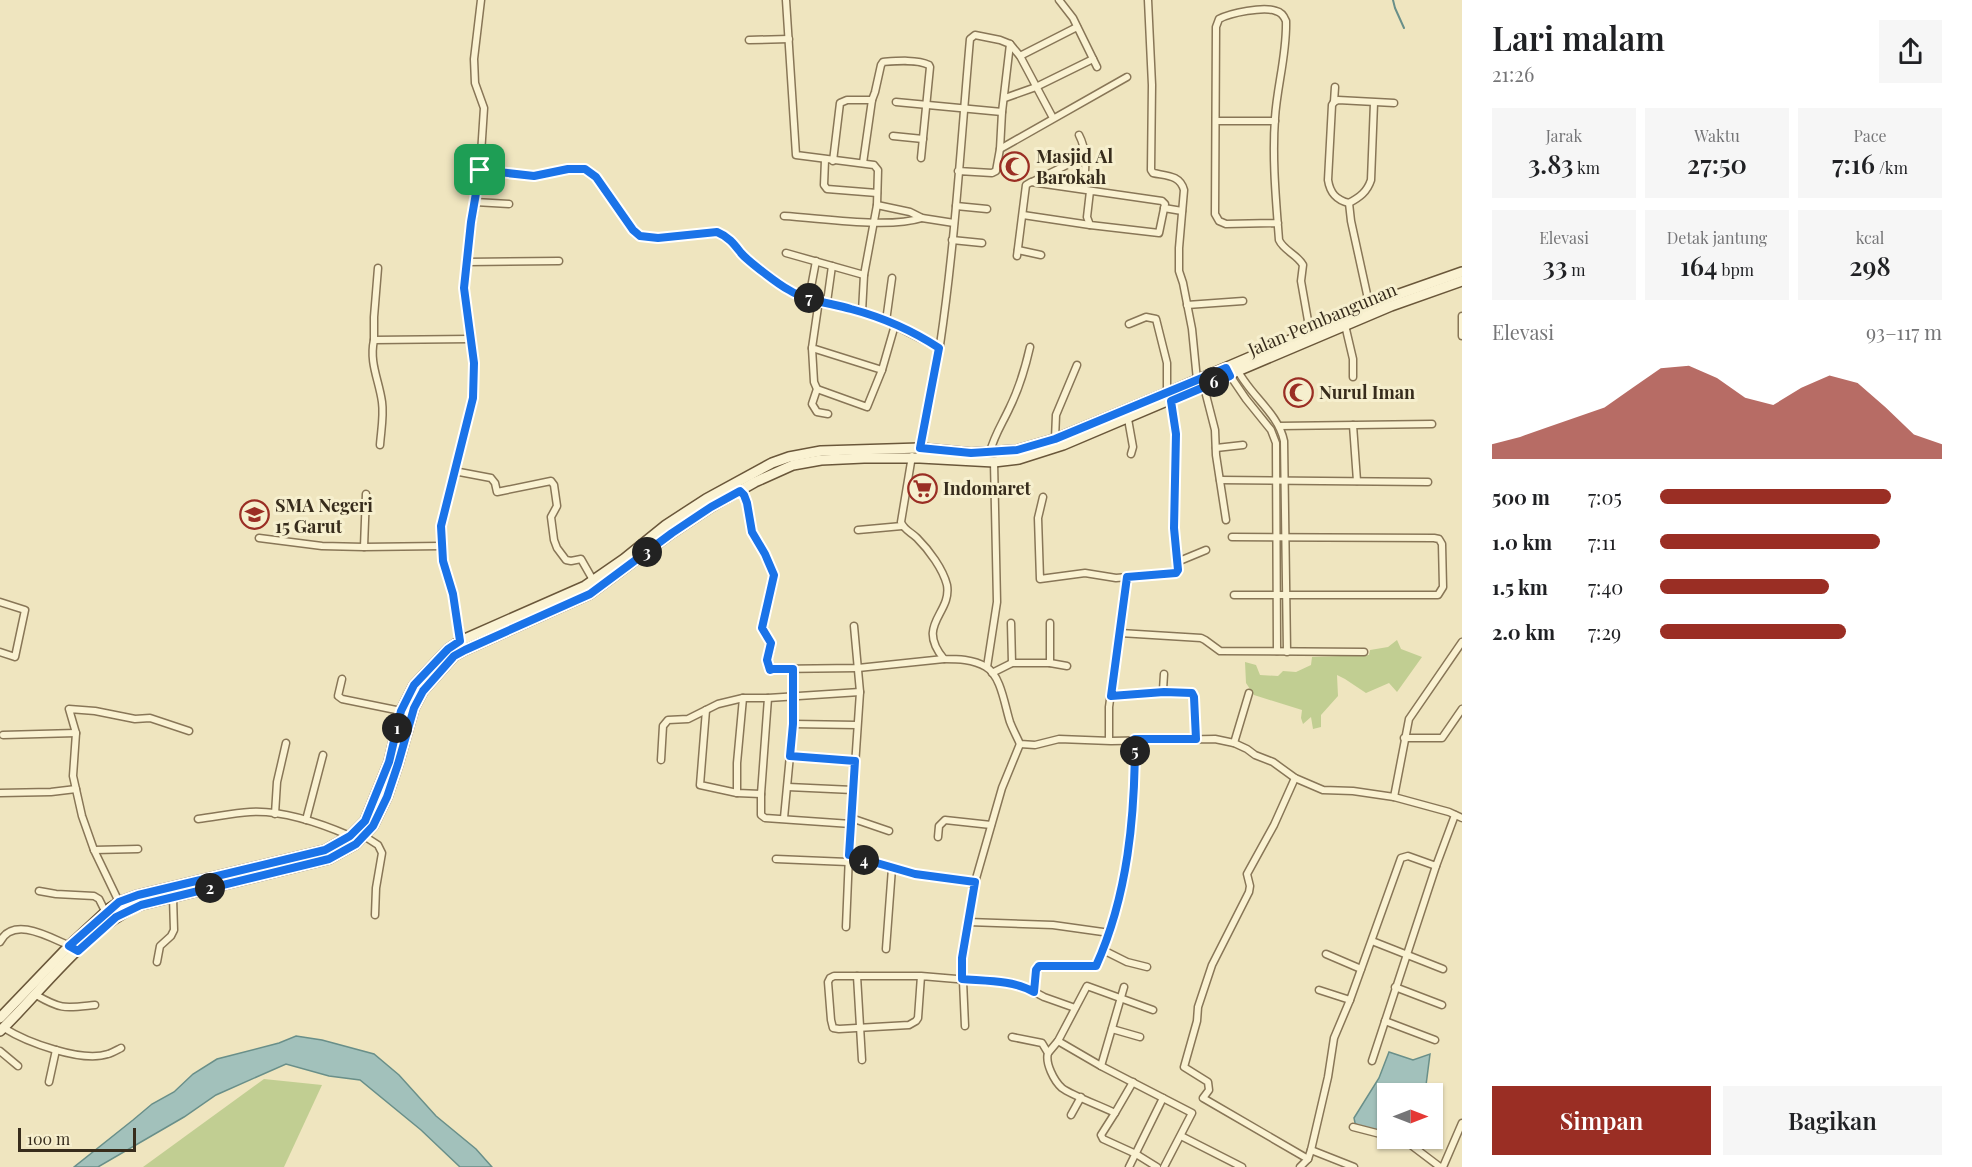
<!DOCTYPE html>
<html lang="id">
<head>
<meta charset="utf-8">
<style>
	body { margin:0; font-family:"Playfair Display",serif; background:#f6f6f6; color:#202124; height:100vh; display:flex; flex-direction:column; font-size:22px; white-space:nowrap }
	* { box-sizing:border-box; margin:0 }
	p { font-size:20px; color:#757577 }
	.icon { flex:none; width:33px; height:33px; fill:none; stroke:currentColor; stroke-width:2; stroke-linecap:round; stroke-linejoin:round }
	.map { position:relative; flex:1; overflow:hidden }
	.panel { display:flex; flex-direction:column; background:#fff; width:510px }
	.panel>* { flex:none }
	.needle { width:39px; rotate:90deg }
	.fabs { position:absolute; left:1377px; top:1083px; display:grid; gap:12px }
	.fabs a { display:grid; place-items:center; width:66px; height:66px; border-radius:0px; background:#fff; box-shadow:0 2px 4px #0004; font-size:30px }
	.scale { position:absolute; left:18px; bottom:15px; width:118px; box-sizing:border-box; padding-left:6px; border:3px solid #372c1c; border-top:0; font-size:16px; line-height:21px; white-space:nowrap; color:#372c1c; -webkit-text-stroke:4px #f6efce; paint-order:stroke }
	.pin { position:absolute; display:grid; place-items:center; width:51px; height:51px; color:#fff; margin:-26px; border-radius:12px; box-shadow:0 3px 9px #0006 }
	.km { position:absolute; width:30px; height:30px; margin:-15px; border-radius:50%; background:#222; color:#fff; font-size:16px; line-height:30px; text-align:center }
	.round { display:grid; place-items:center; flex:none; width:63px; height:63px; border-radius:0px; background:#f6f6f6 }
	.summary { display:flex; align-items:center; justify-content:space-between; height:102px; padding:0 30px }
	h1 { font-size:33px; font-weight:600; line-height:45px }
	.stats { display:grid; grid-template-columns:repeat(3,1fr); gap:9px; height:102px; padding:6px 30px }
	.stats div { display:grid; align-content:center; border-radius:0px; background:#f6f6f6; text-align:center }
	.stats b { font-size:26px; font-weight:600 }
	.stats small { font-size:16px; font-weight:400 }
	.stats p { font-size:16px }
	.chart { height:168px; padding:12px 30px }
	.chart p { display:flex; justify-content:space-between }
	.chart svg { width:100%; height:108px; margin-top:6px; fill:#9a2e24; opacity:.7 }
	.primary-button { display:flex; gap:12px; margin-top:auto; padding:12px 30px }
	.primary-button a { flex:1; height:69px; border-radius:0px; background:#9a2e24; color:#fff; font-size:24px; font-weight:600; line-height:69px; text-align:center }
	.primary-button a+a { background:#f6f6f6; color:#202124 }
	ul { padding:0 30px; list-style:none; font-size:20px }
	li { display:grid; grid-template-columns:96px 72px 1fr; align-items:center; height:45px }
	li i { height:15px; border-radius:8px; background:#9a2e24 }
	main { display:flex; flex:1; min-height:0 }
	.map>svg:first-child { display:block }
	.green { fill:#c1ce92 }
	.water { fill:#a2c1bb; stroke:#698f89; stroke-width:1.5 }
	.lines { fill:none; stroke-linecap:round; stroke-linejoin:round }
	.stream { stroke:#698f89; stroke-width:2 }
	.street-casing { stroke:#887657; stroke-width:9 }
	.secondary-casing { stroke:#6a573a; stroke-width:12 }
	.street { stroke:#faf2d2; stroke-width:6 }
	.secondary { stroke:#faf2d2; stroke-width:9 }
	.route-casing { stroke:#fff; stroke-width:12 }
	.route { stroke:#1a73e8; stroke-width:8 }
	.labels { text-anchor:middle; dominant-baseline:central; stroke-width:6; stroke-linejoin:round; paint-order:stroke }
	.poi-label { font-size:18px; font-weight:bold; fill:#372c1c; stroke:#f6efce; text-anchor:start }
	.street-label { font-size:18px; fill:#372c1c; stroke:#f6efce }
</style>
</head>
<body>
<main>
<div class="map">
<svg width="1462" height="1167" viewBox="0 0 1462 1167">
	<rect width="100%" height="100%" fill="#efe5bf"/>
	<g class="green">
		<polygon points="1397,640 1401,649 1422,657 1397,692 1389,683 1366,693 1345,679 1337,675 1338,696 1321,715 1321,727 1313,729 1311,717 1303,724 1301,718 1302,710 1254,695 1246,683 1245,662 1256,665 1260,675 1278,676 1283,671 1296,672 1311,665 1312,657 1369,655 1370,650 1388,647"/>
		<polygon points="264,1079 322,1085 284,1167 143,1167"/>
	</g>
	<g class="water">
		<polygon points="296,1036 322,1040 374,1054 399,1075 436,1116 476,1149 492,1167 460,1167 421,1130 360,1080 329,1076 286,1064 216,1095 184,1117 98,1167 74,1167 133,1120 152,1104 174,1092 193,1074 217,1059 279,1043"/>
		<polygon points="1389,1052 1413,1060 1430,1054 1425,1093 1388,1094 1387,1134 1358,1126 1355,1123 1354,1118 1379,1078"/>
	</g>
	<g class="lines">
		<polyline class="stream" points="1393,0 1395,8 1404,28"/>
		<defs>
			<g id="street">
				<polyline points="786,0 796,155 874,165 878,170 877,205 864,275 862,312"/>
				<polyline points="1059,0 1073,18 1097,67"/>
				<path d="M1148,0L1152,85L1151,170L1153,173C1167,176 1180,175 1184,190L1179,248V271L1183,283L1192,329L1197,380"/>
				<polyline points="749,40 789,39"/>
				<polyline points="1010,44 1020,56 1053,118"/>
				<polyline points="1020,56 1077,27"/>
				<polyline points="1005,98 1036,87 1093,59"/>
				<polyline points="896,102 1002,112"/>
				<polyline points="1334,102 1335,87"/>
				<polyline points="1216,121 1275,121"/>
				<path d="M1079,135C1088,152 1085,170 1084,189"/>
				<polyline points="893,136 923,139"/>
				<polyline points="1000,149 1127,77"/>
				<polyline points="825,160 824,185 827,189 877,193"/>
				<polyline points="833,161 840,103 847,100 872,100"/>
				<path d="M863,163L872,100L875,92L881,65L883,62C896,61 917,59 929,65L930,67L921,158"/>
				<polyline points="480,170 533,176 568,169 585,169 596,177 633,230 640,236 658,238 717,233 725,236 735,244 742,254 789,291 862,312 886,321 939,348"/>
				<polyline points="1032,182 1085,156"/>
				<polyline points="475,202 509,204"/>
				<path d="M1349,203C1336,200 1330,193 1328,180L1332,105L1334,102L1338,100L1394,103"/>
				<polyline points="877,205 910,212 922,218 954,223"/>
				<polyline points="956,206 987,209"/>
				<polyline points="1164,208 1182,211"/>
				<polyline points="1023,215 1090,225"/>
				<path d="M784,216C822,218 887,229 922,218"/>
				<path d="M1278,223L1226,224L1219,221L1215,214L1216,27L1219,19C1230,13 1264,6 1276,11C1281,12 1284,16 1286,21C1287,54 1277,86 1275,118C1272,159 1276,200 1279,240C1284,251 1297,254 1303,265L1301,281L1310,332"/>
				<polyline points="952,240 982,243"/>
				<polyline points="1018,250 1041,255"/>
				<polyline points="786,253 864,275"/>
				<polyline points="1017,256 1026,185 1031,182 1162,201 1165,204 1159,233 1090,225 1087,217 1090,191"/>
				<polyline points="466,262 559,261"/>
				<polyline points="809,298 816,261"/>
				<polyline points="819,300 812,348 882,370"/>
				<polyline points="827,302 832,266"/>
				<polyline points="1187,305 1243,301"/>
				<path d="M1370,308L1351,221L1349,203C1360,197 1367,192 1371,180L1374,103"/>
				<polyline points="1462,316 1462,336"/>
				<polyline points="886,321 892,278"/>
				<polyline points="1129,324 1146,317 1156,319 1167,363 1167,393"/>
				<polyline points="1345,325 1353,359 1353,377"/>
				<polyline points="374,340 374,317 378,268"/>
				<polyline points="812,348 814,382 817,389 812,404 817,412 828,414"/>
				<path d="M1236,367C1248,394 1278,412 1284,441L1287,652"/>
				<polyline points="1229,374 1246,399 1271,430 1276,443 1277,651"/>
				<polyline points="1204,387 1215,430 1216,455 1226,520"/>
				<polyline points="817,389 867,407 882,370 895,325"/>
				<polyline points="1128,419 1133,447 1131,454"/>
				<polyline points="1353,425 1357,481"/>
				<polyline points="1279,426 1432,424"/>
				<polyline points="1055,439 1056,415 1077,365"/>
				<path d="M380,445C381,431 384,416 382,402C379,380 369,363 374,340L471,339"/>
				<polyline points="1216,448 1243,445"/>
				<path d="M990,452C994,436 1002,424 1009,409C1019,389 1025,369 1030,347"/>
				<path d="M912,456L901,522C904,530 911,532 917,538C929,550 943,569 947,585C952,614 915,624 944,659C957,659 973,659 986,667C1001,675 1005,707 1010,722C1013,730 1017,737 1020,744L1035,745L1059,739L1111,741L1215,739L1234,743L1247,749L1255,755L1273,762L1295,778L1323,790L1353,791L1394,797L1449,812L1462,818"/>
				<path d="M919,458C925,420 934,383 940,345C955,244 961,141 970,39L975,35L1000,40L1010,44L1002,112L1000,149L996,171L992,173L958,171"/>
				<polyline points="454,471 491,478 495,483 497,492 551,481 554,485 557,506 551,517 554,540 557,548 566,560 571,561 581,559 593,580"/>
				<polyline points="1220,480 1428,482"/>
				<path d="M740,491L744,495L747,503L752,532L765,554L774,575L762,628C764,633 771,640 771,646C771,657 764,658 770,671L773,669L858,668L944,659"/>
				<polyline points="366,494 364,547 441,546"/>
				<polyline points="1043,497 1038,518 1040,579 1085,573 1116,578 1177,573 1178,570 1174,528 1175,434 1171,401"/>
				<polyline points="858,530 902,526"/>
				<polyline points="1232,537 1434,538 1439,539 1442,544 1443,587 1438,595 1234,595"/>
				<polyline points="259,538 322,546 364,547"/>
				<polyline points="1177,562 1206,550"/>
				<polyline points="0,602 25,610 15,657 0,652"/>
				<polyline points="1011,623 1012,663"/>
				<polyline points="1050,623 1050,663"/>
				<polyline points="854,626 860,692 849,855 915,874 975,882"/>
				<polyline points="1120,633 1201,638 1205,640 1220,651 1364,652"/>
				<polyline points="462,644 453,594 443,561 441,526 473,398 474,363 464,288 467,251 479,182 481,154 484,108 475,83 474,59 481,0"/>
				<polyline points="987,667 997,602 994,462"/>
				<polyline points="992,673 1012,663 1050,663 1067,666"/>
				<polyline points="1164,674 1163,690 1164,691 1192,693 1194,697 1196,739"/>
				<polyline points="342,679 338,696 342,699 401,711"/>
				<polyline points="1111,696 1164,691"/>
				<polyline points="706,710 700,785 737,793 761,794 768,698"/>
				<polyline points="793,724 857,725"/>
				<polyline points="3,735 76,733"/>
				<polyline points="1404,738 1442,738 1462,709"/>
				<polyline points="1109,740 1109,707 1127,577"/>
				<polyline points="1234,743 1249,693"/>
				<polyline points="790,756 855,761"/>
				<polyline points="661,760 663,726 668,720 688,719 718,704 743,698 768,698 860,692"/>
				<polyline points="1295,778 1274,825 1247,874 1250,886 1249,892 1212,965 1198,1007 1197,1021 1184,1067 1208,1082 1209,1090 1203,1098 1308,1159"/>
				<polyline points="788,787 853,790"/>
				<polyline points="0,793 51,792 76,789"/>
				<polyline points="737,793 737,763 743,698"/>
				<polyline points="761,794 761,815 765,818 851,824"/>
				<polyline points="1394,797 1409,719 1462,642"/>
				<polyline points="275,814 277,782 286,743"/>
				<polyline points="784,818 793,724 793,669"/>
				<polyline points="851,818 889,831"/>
				<path d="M198,819C215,817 233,813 250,812C283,810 320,823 350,836"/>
				<polyline points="306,820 323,755"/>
				<polyline points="364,836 378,845 382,853 376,888 375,915"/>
				<polyline points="938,837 939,826 945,820 991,825"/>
				<polyline points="94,850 138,849"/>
				<polyline points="776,859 848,862"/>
				<polyline points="39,891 56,894 94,896 99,899 106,913"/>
				<polyline points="119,902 94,850 82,816 73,776 76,733 69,709 95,711 135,719 150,718 189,731"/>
				<polyline points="968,922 1053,925 1110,933"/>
				<polyline points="846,927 849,855"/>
				<polyline points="1372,941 1443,969"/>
				<path d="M0,942C13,915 51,938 70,946"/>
				<polyline points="886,949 892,868"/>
				<polyline points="1103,950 1127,962 1147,967"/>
				<polyline points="1326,954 1361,969"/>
				<polyline points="157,962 160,946 171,936 174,930 173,897"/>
				<polyline points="857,976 862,1060"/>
				<polyline points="921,976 918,1018 916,1021 909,1025 839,1029 833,1028 831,1020 828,982 830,978 834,976 921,976 1004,983 1027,988 1044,997 1075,1008"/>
				<polyline points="1395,987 1442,1005"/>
				<polyline points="1319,990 1350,1000"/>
				<path d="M1033,992L1036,970L1039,966H1096C1128,895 1135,816 1135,739"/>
				<path d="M36,995C62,1010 65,1008 95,1005"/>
				<polyline points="1385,1021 1435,1040"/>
				<polyline points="965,1026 962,958 975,882 1002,788 1020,744"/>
				<path d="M4,1028C26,1042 82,1063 108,1054C112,1053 117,1050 121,1048"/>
				<polyline points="1112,1029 1140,1037"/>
				<path d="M1012,1037L1042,1043L1048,1053C1045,1063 1054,1081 1062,1088C1071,1095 1103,1107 1115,1113"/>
				<polyline points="1058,1041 1101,1066 1192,1113 1164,1167"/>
				<polyline points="0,1051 18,1066"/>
				<polyline points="1048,1053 1058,1041 1087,986 1153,1010"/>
				<polyline points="1372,1061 1436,866"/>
				<polyline points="1101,1066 1124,987"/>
				<polyline points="49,1082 56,1050"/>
				<polyline points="1133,1082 1115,1113 1101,1135 1103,1139 1136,1154 1157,1167"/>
				<polyline points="1071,1115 1081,1097"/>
				<polyline points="1353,1127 1388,1136"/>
				<polyline points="1181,1136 1242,1167"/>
				<polyline points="1400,1138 1407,1142 1440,1167"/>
				<polyline points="1311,1150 1354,1167"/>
				<polyline points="1129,1167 1163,1098"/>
				<polyline points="1300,1167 1308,1159 1311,1150 1328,1077 1334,1038 1350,1000 1401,858 1408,856 1436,866 1455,815"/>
				<polyline points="1443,1167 1462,1123"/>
			</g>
			<g id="secondary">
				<polyline points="0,1018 69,946 110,908 119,902 138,895 325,850 350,836 365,821 389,762 401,711 414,685 448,649 460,641 585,586 624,559 666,525 706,499 772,463 789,457 821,451 920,448 971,453 1017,450 1055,439 1171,391 1388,298 1462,272"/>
				<path d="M0,1031C39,994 91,923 141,905L329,859L356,844L373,826L387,797L398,764L414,708L423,691L454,656L465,650L590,594L672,533L711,507L755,482L793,465L821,460L864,458H920L994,462L1019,459L1063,445L1391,306L1462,281"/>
			</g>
		</defs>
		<use href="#street" class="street-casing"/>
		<use href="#secondary" class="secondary-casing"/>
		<use href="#street" class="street"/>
		<use href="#secondary" class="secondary"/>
	</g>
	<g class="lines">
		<defs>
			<path id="route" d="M568,169H585L596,177L633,230L640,236L658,238L717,232C729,237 734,244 741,253C748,261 779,285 789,290C806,301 831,303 851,309C881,317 913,331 939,348L920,448L971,453L1017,450L1055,439L1226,368L1230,376L1171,401L1176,434L1174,528L1178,570L1176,573L1127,577L1111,696L1164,692L1192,693L1194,697L1196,739H1135C1135,816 1128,895 1096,966H1039L1036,970L1034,992C1013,980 985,981 962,979V958L975,882L915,874L849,855L855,761L790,756L793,724V669H773L770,670L767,660L771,643L762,628L774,575L765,554L752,532L747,503L744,495L740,491L711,507L672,533L590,594L465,650L454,656L423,691L414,708L398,764L387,797L373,826L356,844L329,859L141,905L116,917L78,951L69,946L119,902L138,895L325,850L350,836L365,821L389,762L401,711L414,685L448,649L460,641L453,594L443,561L441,526L473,398L474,363L464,288L471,222L480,170L534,176Z"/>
		</defs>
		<use href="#route" class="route-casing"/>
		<use href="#route" class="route"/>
	</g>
	<defs>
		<symbol id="mosque-ring" viewBox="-11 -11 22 22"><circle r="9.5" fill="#f6efce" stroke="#9a2e24" stroke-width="1.5"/><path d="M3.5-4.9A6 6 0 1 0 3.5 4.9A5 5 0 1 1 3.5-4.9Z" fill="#9a2e24"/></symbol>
		<symbol id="supermarket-ring" viewBox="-11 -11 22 22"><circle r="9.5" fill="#f6efce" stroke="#9a2e24" stroke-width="1.5"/><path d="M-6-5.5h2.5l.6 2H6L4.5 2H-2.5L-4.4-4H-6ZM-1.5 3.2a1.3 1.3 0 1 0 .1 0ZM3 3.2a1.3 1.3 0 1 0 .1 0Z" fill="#9a2e24"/></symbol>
		<symbol id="school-ring" viewBox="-11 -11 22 22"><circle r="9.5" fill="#f6efce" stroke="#9a2e24" stroke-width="1.5"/><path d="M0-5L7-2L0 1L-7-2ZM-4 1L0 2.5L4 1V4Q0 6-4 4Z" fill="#9a2e24"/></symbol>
	</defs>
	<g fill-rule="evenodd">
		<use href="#mosque-ring" x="998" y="150" width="33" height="33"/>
		<use href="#mosque-ring" x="1282" y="376" width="33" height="33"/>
		<use href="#supermarket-ring" x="906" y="472" width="33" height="33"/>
		<use href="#school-ring" x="238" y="498" width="33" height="33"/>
	</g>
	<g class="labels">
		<g class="poi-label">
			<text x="1036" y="156">Masjid Al<tspan x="1036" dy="21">Barokah</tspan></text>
			<text x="1319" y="392">Nurul Iman</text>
			<text x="943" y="488">Indomaret</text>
			<text x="275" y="505">SMA Negeri<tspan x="275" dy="21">15 Garut</tspan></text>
		</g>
		<g class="street-label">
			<text transform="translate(1322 319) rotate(-23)">Jalan Pembangunan</text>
		</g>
	</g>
</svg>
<div class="fabs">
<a><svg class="needle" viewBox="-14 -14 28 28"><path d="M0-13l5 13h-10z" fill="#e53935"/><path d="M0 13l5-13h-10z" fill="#757577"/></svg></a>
</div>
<div class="scale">100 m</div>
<div class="pin" style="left:480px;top:170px;background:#1e9e55"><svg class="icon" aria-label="arrive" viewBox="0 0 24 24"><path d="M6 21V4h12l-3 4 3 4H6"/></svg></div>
<b class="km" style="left:397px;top:728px">1</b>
<b class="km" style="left:210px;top:888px">2</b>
<b class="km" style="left:647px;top:552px">3</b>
<b class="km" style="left:864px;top:860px">4</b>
<b class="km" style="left:1135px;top:751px">5</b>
<b class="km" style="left:1214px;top:382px">6</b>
<b class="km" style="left:809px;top:298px">7</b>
</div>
<section class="panel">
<div class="summary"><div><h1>Lari malam</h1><p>21:26</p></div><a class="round"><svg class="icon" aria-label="share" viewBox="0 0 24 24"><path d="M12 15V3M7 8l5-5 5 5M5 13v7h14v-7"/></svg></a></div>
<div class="stats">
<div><p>Jarak</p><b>3.83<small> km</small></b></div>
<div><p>Waktu</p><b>27:50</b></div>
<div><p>Pace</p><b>7:16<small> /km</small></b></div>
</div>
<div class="stats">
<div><p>Elevasi</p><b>33<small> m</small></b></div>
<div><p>Detak jantung</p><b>164<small> bpm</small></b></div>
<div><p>kcal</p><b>298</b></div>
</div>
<div class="chart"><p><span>Elevasi</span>93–117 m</p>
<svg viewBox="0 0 160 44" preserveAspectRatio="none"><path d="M0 44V38L10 35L20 31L30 27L40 23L50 15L60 7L70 6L80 11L90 19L100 22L110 15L120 10L130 13L140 23L150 34L160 38V44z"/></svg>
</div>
<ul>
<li><b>500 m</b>7:05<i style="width:82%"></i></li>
<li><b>1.0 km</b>7:11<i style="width:78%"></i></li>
<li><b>1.5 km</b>7:40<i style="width:60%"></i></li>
<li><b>2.0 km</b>7:29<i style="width:66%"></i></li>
</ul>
<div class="primary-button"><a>Simpan</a><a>Bagikan</a></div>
</section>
</main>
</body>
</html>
